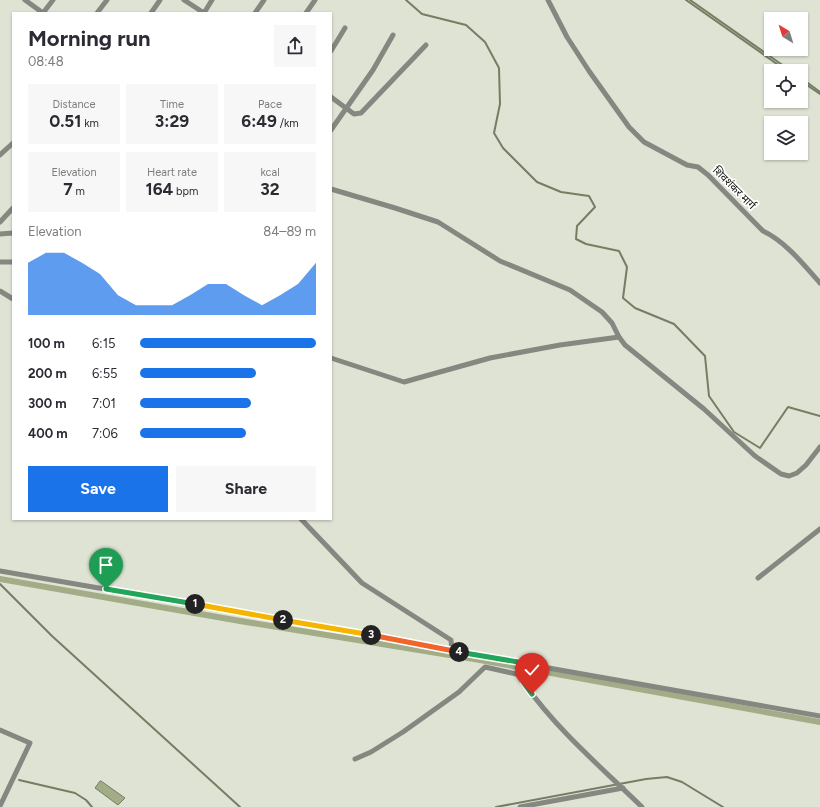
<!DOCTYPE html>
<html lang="en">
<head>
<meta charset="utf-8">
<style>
	body { margin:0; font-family:Figtree,"Noto Sans Devanagari",sans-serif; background:#f7f7f7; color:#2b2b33; height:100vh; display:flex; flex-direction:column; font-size:15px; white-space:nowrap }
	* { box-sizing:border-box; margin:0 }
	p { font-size:13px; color:#7c7c81 }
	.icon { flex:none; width:22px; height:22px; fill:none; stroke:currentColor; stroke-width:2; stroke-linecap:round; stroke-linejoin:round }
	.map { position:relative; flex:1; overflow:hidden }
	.sheet { position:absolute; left:12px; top:12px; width:320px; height:508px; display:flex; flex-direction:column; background:#fff; border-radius:0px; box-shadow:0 1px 3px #0004 }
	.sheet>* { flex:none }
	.needle { width:26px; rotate:322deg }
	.tools { position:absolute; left:764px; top:12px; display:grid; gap:8px }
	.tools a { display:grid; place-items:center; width:44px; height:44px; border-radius:0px; background:#fff; box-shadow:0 1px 3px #0004; font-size:20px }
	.pin { position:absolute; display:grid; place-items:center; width:34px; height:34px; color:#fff; margin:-41px -17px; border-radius:50% 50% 50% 0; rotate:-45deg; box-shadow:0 0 4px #0007 }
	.pin .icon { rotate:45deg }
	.km { position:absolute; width:20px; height:20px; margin:-10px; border-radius:50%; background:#222; color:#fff; font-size:11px; line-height:20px; text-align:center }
	.round { display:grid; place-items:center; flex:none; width:42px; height:42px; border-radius:0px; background:#f7f7f7 }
	.overview { display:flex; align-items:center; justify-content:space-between; height:68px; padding:0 16px }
	h1 { font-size:22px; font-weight:700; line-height:30px }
	.figures { display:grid; grid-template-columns:repeat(3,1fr); gap:6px; height:68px; padding:4px 16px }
	.figures div { display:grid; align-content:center; border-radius:0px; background:#f7f7f7; text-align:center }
	.figures b { font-size:17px; font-weight:700 }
	.figures small { font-size:11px; font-weight:400 }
	.figures p { font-size:11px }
	.chart { height:112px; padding:8px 16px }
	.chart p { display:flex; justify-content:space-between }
	.chart svg { width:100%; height:72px; margin-top:4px; fill:#1a73e8; opacity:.7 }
	.action { display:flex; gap:8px; margin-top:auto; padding:8px 16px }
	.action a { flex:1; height:46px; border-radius:0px; background:#1a73e8; color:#fff; font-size:16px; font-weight:700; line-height:46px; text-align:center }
	.action a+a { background:#f7f7f7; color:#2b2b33 }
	ul { padding:0 16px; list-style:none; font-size:13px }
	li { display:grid; grid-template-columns:64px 48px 1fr; align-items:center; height:30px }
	li i { height:10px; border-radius:5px; background:#1a73e8 }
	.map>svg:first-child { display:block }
	.water { fill:#a2ad88; stroke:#757d62 }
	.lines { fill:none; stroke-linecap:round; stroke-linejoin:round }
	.stream { stroke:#757d62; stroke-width:2 }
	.canal { stroke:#a2ad88; stroke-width:6 }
	.street { stroke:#858781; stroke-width:5 }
	.split-1-casing { stroke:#fff; stroke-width:8 }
	.split-2-casing { stroke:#fff; stroke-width:8 }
	.split-3-casing { stroke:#fff; stroke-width:8 }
	.split-4-casing { stroke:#fff; stroke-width:8 }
	.split-5-casing { stroke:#fff; stroke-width:8 }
	.split-1 { stroke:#22a559; stroke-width:5 }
	.split-2 { stroke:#f5b400; stroke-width:5 }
	.split-3 { stroke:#f5b400; stroke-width:5 }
	.split-4 { stroke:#f0652b; stroke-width:5 }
	.split-5 { stroke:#22a559; stroke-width:5 }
	.labels { text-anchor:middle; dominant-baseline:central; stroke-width:3.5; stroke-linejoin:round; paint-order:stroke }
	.street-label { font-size:11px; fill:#0d0e09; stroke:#fff }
</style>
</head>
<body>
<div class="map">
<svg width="820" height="807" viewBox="0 0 820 807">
	<rect width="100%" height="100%" fill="#dfe3d4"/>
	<polygon class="water" points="100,781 101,781 125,798 118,805 95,788"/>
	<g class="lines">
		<g class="stream">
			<polyline points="406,0 422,14 466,25 485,42 499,68 500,104 494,133 503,148 537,182 561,192 589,196 595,207 577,226 576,239 586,244 619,251 627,267 623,298 635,308 674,324 705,356 709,396 734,432 760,448 788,407 820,416"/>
			<polyline points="686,0 787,71"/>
			<polyline points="690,0 791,71"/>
			<polyline points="801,78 820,92"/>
			<polyline points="801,81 820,94"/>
			<polyline points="0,584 52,636 240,807"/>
			<polyline points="19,780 75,793 86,800 92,807"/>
			<polyline points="496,807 646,779 667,777 682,782 723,807"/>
		</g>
		<polyline class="canal" points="0,579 240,621 474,659 820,722"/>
		<g class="street">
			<polyline points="25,0 43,13"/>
			<polyline points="184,0 204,13"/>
			<path d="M548,0L567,37L589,71L629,127L644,142L687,165L698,167L708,175L763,231C786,242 803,264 820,283"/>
			<polyline points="43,13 53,0"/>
			<polyline points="97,13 107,0"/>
			<polyline points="151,13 160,0"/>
			<polyline points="204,13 212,0"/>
			<polyline points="255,13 264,0"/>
			<polyline points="306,13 315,0"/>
			<polyline points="331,51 345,28"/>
			<polyline points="331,97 354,114 361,113 426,45"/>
			<polyline points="331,130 373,70 393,35"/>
			<polyline points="0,155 13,143"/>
			<polyline points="331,189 395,208 438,222 500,261 570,290 602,312 612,323 619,337 625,345 704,409 755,456 781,474 789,476 797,473 806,465 820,447"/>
			<polyline points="0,222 13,208"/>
			<polyline points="0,234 13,233"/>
			<polyline points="0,262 13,262"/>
			<polyline points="0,291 13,299"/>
			<polyline points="331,358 404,382 490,358 560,345 619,337"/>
			<polyline points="301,519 362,583 451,640 452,651 820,716"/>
			<polyline points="0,571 319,626 452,651"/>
			<polyline points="758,578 820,529"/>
			<path d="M524,663L525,674L524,683C557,730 601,767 642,807"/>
			<polyline points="0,730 30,743 0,806"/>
			<polyline points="355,759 371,752 403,732 459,692 485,667 525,676"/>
			<polyline points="520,807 623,788"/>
		</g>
	</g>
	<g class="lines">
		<defs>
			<polyline id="split-1" points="106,589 195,604"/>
			<polyline id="split-2" points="195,604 283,620"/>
			<polyline id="split-3" points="283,620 371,635"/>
			<polyline id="split-4" points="371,635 459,652"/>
			<polyline id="split-5" points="459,652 524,663 525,674 524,683 532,694"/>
		</defs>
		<use href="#split-1" class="split-1-casing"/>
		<use href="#split-2" class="split-2-casing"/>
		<use href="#split-3" class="split-3-casing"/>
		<use href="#split-4" class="split-4-casing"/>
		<use href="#split-5" class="split-5-casing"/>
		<use href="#split-1" class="split-1"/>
		<use href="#split-2" class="split-2"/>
		<use href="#split-3" class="split-3"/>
		<use href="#split-4" class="split-4"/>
		<use href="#split-5" class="split-5"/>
	</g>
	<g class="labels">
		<g class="street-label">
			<text transform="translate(734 188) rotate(45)">शिवशंकर मार्ग</text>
		</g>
	</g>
</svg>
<div class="tools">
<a><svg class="needle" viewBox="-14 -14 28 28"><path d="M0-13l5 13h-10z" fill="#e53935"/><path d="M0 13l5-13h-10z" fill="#7c7c81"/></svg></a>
<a><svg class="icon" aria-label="locate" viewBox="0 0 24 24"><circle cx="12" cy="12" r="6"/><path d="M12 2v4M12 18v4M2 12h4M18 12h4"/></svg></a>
<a><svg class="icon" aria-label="layers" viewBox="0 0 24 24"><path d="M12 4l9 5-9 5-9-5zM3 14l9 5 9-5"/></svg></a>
</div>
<div class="pin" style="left:106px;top:589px;background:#1e9e55"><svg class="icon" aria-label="arrive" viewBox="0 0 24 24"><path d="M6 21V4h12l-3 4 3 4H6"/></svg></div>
<div class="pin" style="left:532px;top:694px;background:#d93025"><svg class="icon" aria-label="check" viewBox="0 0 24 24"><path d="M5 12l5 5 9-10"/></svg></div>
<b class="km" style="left:195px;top:604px">1</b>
<b class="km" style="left:283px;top:620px">2</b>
<b class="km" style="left:371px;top:635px">3</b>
<b class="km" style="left:459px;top:652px">4</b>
<section class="sheet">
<div class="overview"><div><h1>Morning run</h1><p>08:48</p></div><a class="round"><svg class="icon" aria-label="share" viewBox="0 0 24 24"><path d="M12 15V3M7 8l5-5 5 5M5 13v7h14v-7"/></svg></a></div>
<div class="figures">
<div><p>Distance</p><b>0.51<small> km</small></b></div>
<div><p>Time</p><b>3:29</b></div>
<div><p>Pace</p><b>6:49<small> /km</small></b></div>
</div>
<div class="figures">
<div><p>Elevation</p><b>7<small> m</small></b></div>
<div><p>Heart rate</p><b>164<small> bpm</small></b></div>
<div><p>kcal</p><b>32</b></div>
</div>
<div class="chart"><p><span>Elevation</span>84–89 m</p>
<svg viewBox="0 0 160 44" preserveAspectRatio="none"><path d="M0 44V12L10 6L20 6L30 12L40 19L50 32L60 38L70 38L80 38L90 32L100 25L110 25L120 32L130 38L140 32L150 25L160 12V44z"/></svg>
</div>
<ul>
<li><b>100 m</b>6:15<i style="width:100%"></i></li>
<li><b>200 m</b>6:55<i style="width:66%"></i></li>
<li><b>300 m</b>7:01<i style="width:63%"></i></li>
<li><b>400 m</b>7:06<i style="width:60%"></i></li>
</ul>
<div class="action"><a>Save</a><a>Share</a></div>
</section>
</div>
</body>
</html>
